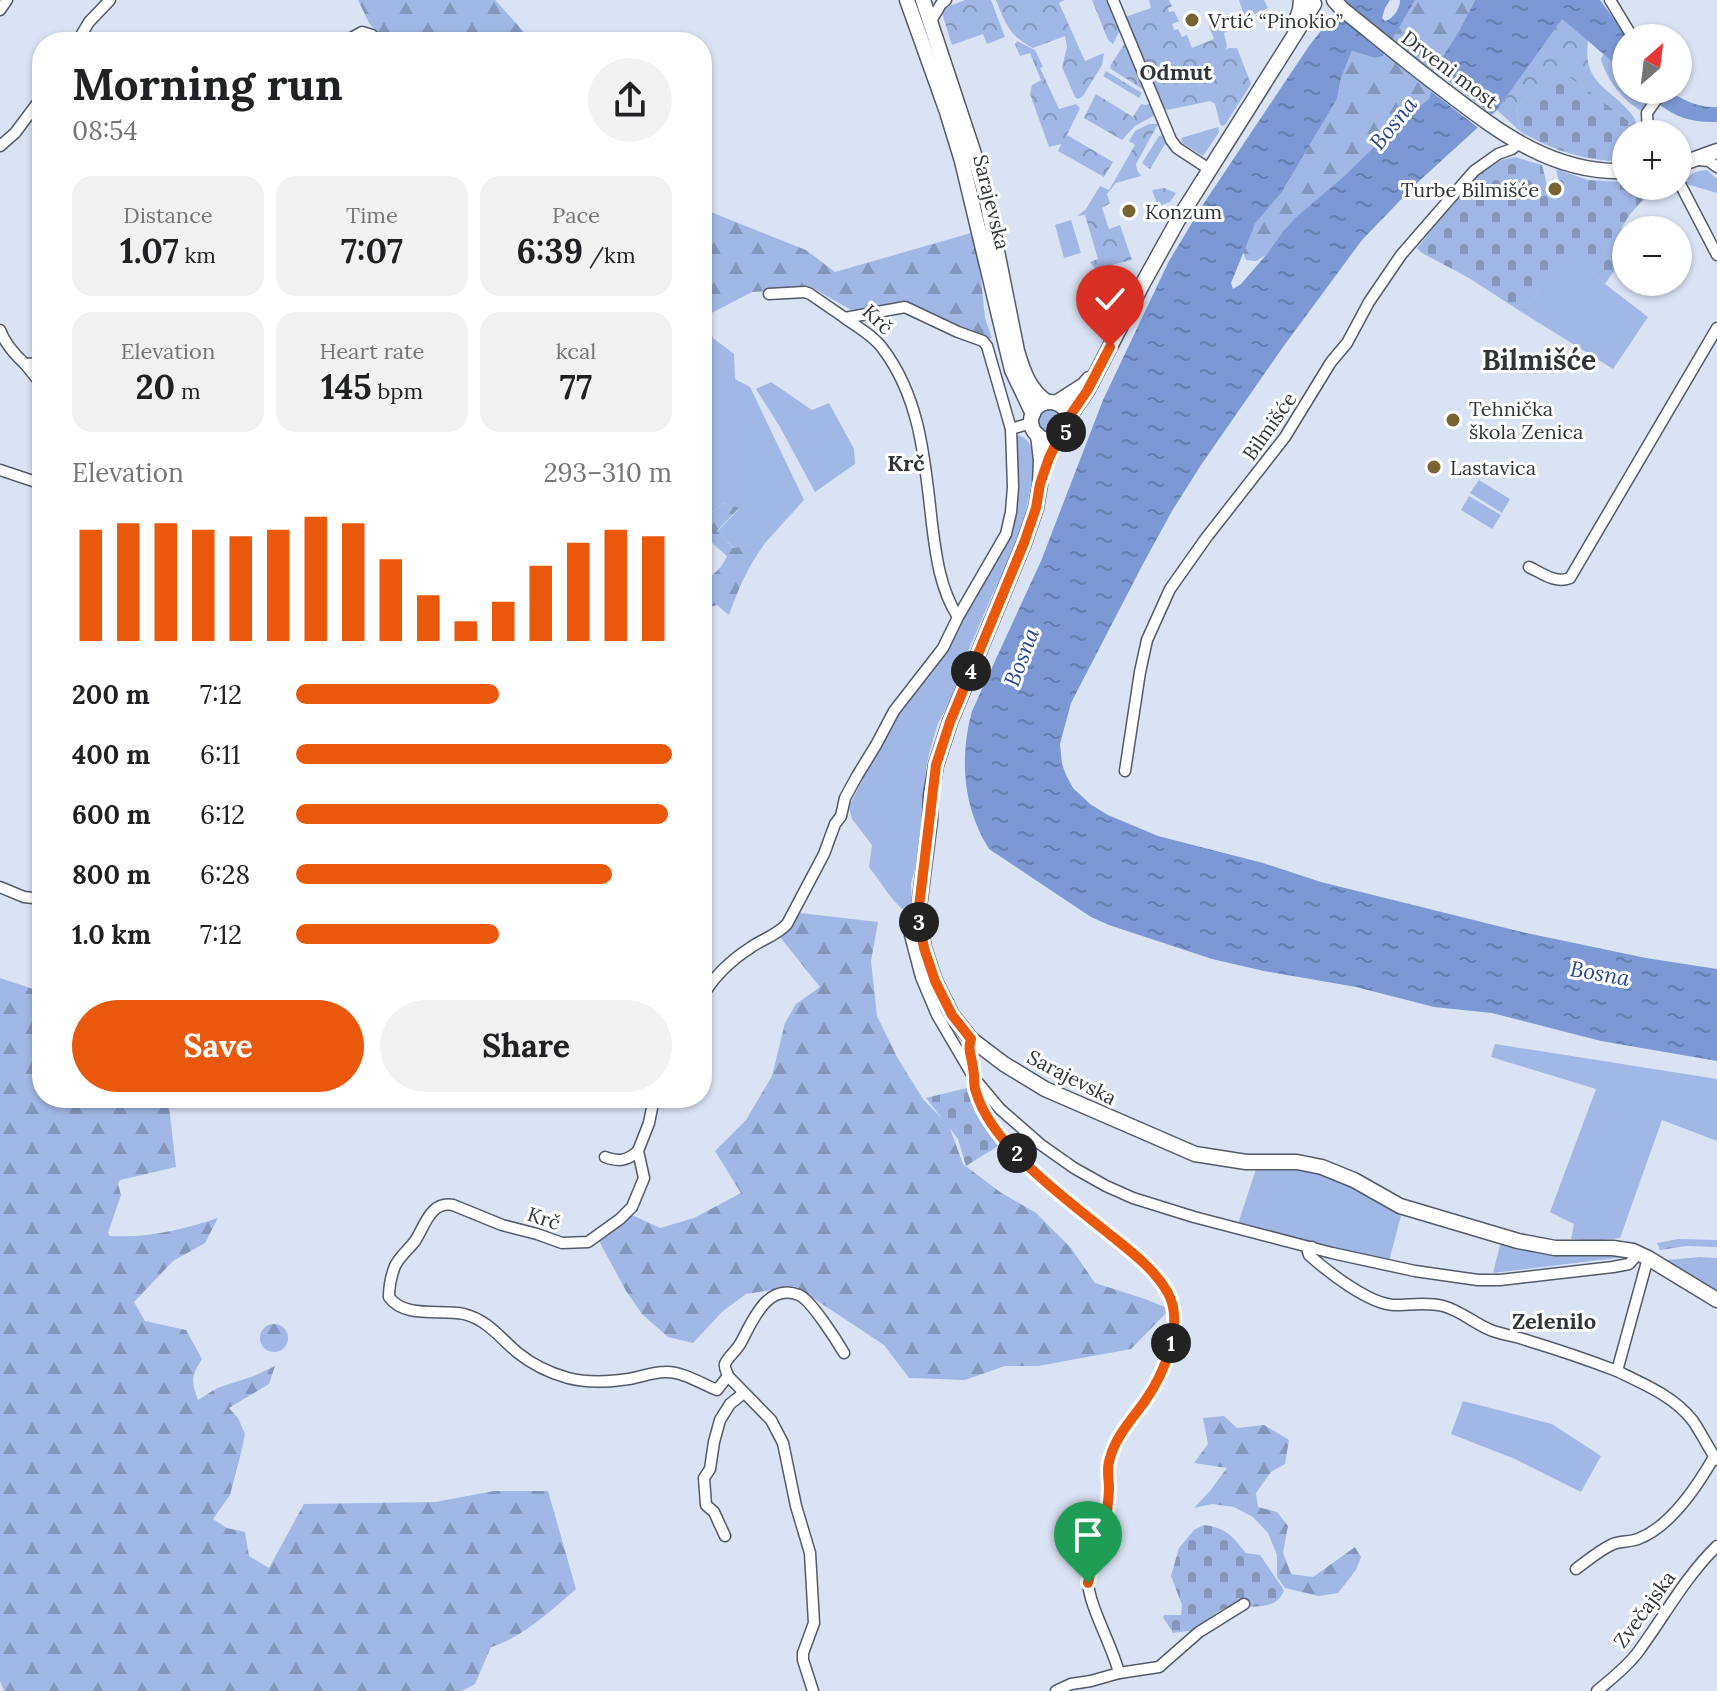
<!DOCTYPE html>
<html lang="en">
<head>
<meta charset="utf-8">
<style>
	body { margin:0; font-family:Lora,serif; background:#f2f2f2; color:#202124; height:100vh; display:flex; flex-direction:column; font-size:30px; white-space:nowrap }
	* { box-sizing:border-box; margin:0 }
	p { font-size:26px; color:#757577 }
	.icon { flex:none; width:44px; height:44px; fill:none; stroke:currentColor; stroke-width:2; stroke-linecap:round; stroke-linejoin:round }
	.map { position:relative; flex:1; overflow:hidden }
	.side { position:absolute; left:32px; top:32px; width:680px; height:1076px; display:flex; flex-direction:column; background:#fff; border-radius:32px; box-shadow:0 2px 6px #0004 }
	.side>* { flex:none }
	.needle { width:52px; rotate:28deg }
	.fabs { position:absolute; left:1612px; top:24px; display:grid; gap:16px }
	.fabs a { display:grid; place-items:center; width:80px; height:80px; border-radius:50%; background:#fff; box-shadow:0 2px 6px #0004; font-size:40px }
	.pin { position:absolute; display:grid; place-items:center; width:68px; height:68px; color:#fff; margin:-82px -34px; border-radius:50% 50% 50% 0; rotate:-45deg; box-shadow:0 0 8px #0007 }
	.pin .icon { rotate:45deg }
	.km { position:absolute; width:40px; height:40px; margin:-20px; border-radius:50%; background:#222; color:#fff; font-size:22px; line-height:40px; text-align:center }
	.round { display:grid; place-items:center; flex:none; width:84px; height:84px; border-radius:42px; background:#f2f2f2 }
	.overview { display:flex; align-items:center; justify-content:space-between; height:136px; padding:0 40px }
	h1 { font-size:44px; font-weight:800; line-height:60px }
	.stats { display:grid; grid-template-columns:repeat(3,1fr); gap:12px; height:136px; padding:8px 40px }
	.stats div { display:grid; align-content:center; border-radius:20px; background:#f2f2f2; text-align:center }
	.stats b { font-size:34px; font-weight:800 }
	.stats small { font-size:22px; font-weight:400 }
	.stats p { font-size:22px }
	.chart { height:224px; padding:16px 40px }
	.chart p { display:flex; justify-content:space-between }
	.chart svg { width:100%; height:144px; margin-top:8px; stroke:#ea580c; stroke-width:6 }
	.cta { display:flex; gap:16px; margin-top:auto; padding:16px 40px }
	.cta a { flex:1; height:92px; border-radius:48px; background:#ea580c; color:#fff; font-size:32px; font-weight:800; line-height:92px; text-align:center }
	.cta a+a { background:#f2f2f2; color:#202124 }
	ul { padding:0 40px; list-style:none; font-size:26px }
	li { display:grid; grid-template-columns:128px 96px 1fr; align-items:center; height:60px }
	li i { height:20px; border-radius:10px; background:#ea580c }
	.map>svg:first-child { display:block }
	.grass { fill:#a1b7e5 }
	.forest { fill:url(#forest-firs) }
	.cemetery { fill:url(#cemetery-stones) }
	.park { fill:url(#park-crowns) }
	.water { fill:url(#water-ripples) }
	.pier { fill:#dae3f4 }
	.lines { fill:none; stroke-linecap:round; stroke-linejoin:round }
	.minor-casing { stroke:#535a69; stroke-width:13 }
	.major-casing { stroke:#535a69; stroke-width:17 }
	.minor { stroke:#fff; stroke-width:10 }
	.major { stroke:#fff; stroke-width:14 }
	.route-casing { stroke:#fff; stroke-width:16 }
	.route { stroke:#ea580c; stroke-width:10 }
	.poi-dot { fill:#7a6333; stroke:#fff; stroke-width:3 }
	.labels { text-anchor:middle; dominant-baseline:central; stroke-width:6; stroke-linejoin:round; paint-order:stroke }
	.poi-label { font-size:20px; fill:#31353b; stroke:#fff; text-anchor:start }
	.street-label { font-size:20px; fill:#31353b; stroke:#fff }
	.neighbourhood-label { font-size:22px; font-weight:bold; fill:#31353b; stroke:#fff }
	.water-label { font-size:22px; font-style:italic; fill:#294791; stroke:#fff }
	.district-label { font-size:28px; font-weight:bold; fill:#31353b; stroke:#fff }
</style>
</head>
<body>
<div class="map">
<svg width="1717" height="1691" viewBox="0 0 1717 1691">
	<defs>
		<pattern id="forest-firs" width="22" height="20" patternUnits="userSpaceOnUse" patternTransform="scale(2)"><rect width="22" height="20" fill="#a1b7e5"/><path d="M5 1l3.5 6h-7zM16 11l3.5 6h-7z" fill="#8496bb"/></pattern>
		<pattern id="cemetery-stones" width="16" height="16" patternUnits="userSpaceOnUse" patternTransform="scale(2)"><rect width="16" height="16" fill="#a1b7e5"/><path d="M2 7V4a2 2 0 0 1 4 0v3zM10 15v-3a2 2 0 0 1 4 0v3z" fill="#8496bb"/></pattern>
		<pattern id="park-crowns" width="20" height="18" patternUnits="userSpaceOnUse" patternTransform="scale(2)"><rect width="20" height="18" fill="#a1b7e5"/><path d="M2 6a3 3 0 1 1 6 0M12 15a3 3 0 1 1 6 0" fill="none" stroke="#8496bb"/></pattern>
		<pattern id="water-ripples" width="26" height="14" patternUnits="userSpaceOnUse" patternTransform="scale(2)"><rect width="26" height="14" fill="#7c99d6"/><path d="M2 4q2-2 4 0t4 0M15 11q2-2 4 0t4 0" fill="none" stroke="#667eaf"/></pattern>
	</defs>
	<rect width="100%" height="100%" fill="#dae3f4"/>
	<g class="grass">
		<polygon points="1239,0 1264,0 1268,8 1245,18"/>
		<path d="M1604,53L1626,73V90H1645L1652,97L1647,102L1642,111C1624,102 1606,79 1601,59Z"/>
		<polygon points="1218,127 1219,132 1203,156 1182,143 1181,138"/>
		<path d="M1707,170L1717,179V193L1686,184C1687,173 1697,171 1707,170Z"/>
		<polygon points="1071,220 1081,253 1064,258 1055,225"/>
		<polygon points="1567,248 1605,284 1648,317 1613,369 1523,313"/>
		<polygon points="705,316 713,338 734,354 735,379 750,387 804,500 766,542 734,548 717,532 739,509 724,503 702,520 702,318"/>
		<polygon points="771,382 812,410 829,403 854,449 855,464 815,492 780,427 756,389"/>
		<circle cx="1050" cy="421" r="14"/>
		<path d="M1018,435C1029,439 1031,444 1032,455L1036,458L1023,527L1012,557L993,593L964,661L950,702L938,723L930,750L926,768L924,793V838L911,883L912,917C893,904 883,885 869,867L872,845L852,819L849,807L878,748L902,707L945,651L1000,552C1022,535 1016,463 1015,436Z"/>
		<polygon points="1479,480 1510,499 1502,513 1470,493"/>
		<polygon points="1469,496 1501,515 1492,529 1461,510"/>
		<polygon points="1495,1044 1717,1079 1717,1141 1662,1120 1620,1238 1592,1241 1571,1239 1574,1224 1550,1212 1596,1089 1491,1057"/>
		<polygon points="1258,1163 1316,1169 1403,1208 1389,1261 1238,1224"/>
		<polygon points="1501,1241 1569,1252 1625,1257 1493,1273"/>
		<polygon points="1700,1257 1717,1258 1717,1292 1680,1271 1667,1260"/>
		<polygon points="1463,1401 1552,1424 1601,1456 1581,1492 1515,1459 1451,1434"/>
	</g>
	<g class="forest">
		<polygon points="358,0 495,0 533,42 386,42 369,23"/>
		<polygon points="1415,0 1475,0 1459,31 1441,59 1429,99 1407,115 1343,177 1296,217 1284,230 1266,255 1256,261 1246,260 1243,252 1255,224 1282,192 1337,99 1341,78 1352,51 1375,58 1383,56"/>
		<polygon points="708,211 806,250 835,272 971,233 980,269 985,318 992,338 986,339 904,304 853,311 813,288 752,292 702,318 702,213"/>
		<path d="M724,503L739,508L717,531L733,548L766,542C748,566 739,587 729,615L717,605L710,607L702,603V579C715,576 722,567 727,556L711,542L706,546L704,557H702V520Z"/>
		<polygon points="800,913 878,922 871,961 877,1016 897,1057 923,1099 949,1126 963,1164 1000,1192 1036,1213 1071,1248 1095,1283 1145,1299 1170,1309 1131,1349 1038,1366 1005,1366 965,1380 909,1378 884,1345 795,1286 746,1294 723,1311 693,1343 668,1337 642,1314 626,1291 598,1239 632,1215 660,1228 694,1218 741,1193 715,1151 746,1120 772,1076 785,1023 796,1004 820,987 780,937"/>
		<path d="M0,978L36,990L42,983V1098H168L176,1167L120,1180L118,1184L121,1195L108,1233L110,1236C150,1238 180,1230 218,1218L205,1243L173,1261L134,1302L145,1321L186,1330L202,1359C191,1376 191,1381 198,1400L217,1388L254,1376L275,1366L269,1384L229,1408L238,1418L245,1434L241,1453L230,1495L213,1519L227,1528L245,1532L249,1556L269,1568L304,1504L435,1502L494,1491H548L576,1589C550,1611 524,1637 491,1647L475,1684L462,1691H4L0,1681Z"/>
		<circle cx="274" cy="1338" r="14"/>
		<polygon points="1224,1416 1237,1428 1264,1425 1289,1440 1285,1464 1271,1472 1256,1493 1258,1507 1277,1512 1288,1526 1283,1553 1291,1574 1313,1577 1355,1547 1361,1557 1356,1570 1338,1593 1319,1596 1285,1588 1277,1577 1277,1555 1268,1533 1253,1517 1234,1507 1212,1504 1194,1508 1210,1491 1227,1468 1194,1463 1208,1444 1203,1418"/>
	</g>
	<g class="cemetery">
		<path d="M1558,70H1561L1630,122L1634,134H1626V161C1588,162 1554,151 1521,132L1516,108Z"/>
		<path d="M1515,157L1542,165L1550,197L1562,195L1556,169L1588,180L1626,182V186H1658C1642,201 1620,219 1618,243L1626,246V253L1605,284L1567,249L1523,313L1469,278L1422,253L1417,248L1474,177L1502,160Z"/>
		<polygon points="971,1087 1003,1143 966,1166 958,1139 926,1098"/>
		<path d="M1204,1525C1227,1528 1232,1536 1246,1553L1260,1555L1284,1590C1276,1615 1243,1603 1225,1608C1215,1611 1203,1626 1195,1633L1188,1631L1173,1633L1163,1617L1164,1615H1181L1182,1605L1171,1576L1179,1548L1194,1530Z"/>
	</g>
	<g class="park">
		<polygon points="965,0 991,0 1005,37 987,44 983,34 952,45 942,13 945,8"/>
		<path d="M996,0H1065L1059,3L1085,61L1104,53L1102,65L1083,96L1078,99L1075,97L1062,67L1067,47L1065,36L1033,48C1010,37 1005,23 996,0Z"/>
		<polygon points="1092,0 1109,0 1121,28 1113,44 1108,40"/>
		<polygon points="1149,0 1169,0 1172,6 1168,8 1169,12 1174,11 1179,21 1172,24 1174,30 1178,29 1182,37 1187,35 1192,48 1214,39 1209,26 1223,21 1227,31 1224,33 1227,46 1226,50 1229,48 1237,48 1251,84 1225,125 1222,126 1220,124 1215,104 1210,101 1167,110 1162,108 1125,17 1151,8"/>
		<path d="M1562,18L1588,41C1582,85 1611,87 1633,116C1636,121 1638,128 1641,134H1634L1630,122L1560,70L1516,108L1521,132L1497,110Z"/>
		<polygon points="1017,41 1035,50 1043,67 1040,68 1059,109 1076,104 1080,108 1067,135 1113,162 1104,177 1058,151 1061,144 1049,147 1030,94 1032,85 1041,80 1030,53 1020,56 1015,44"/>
		<polygon points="1125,43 1128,43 1146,88 1144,90 1111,69 1110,66"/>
		<polygon points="1106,71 1142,93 1139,98 1103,76"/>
		<polygon points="1096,94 1133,117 1141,104 1146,105 1150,103 1150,101 1157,114 1135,126 1122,140 1084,118"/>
		<polygon points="1149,124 1158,124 1136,164 1137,170 1141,176 1116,183 1107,194 1110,203 1102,208 1109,229 1120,225 1132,260 1095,269 1090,262 1098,259 1085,215 1077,216 1086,209 1100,186 1109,190 1135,145 1129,141 1135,131"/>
		<polygon points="1164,135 1173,149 1165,144 1150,169 1142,163 1159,136"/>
		<polygon points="1164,188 1176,193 1170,202 1158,206 1152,190"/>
		<polygon points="1678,1239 1717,1240 1717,1247 1687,1246 1660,1250 1657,1243"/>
	</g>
	<g class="water">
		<path d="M1345,0H1390L1385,8L1382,18L1385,21C1393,19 1400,9 1400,0H1415L1383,56L1375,58L1352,51L1341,78L1337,99L1282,192L1255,224L1231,283L1233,289L1241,284L1266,255L1284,230L1296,217L1343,177L1407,115L1429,99L1441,59L1459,31L1475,0H1600L1628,38H1626V73L1562,19L1497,110L1417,183L1362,240L1283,347L1201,465L1172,511L1143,564L1071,703L1060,744L1062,764L1066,775L1073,788L1090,804L1108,815L1158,836L1263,863L1321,882L1522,932L1646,958L1717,969V1061L1601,1041L1492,1013L1434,1007L1356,987L1264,971L1212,959L1109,925L1091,917L989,849C963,808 959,758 972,711L1041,561L1103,400L1169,261L1204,203L1309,46Z"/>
		<path d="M1668,91C1684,100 1698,108 1717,107V122C1695,123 1676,118 1659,104Z"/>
	</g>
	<polygon class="pier" points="1434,70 1495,117 1481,130 1428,89"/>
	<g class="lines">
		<defs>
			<g id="minor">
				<polyline points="1113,0 1171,140 1177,148 1209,169"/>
				<polyline points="1610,0 1633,38"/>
				<polyline points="0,10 7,0"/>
				<polyline points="931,21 941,4 946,0"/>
				<polyline points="77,42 89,22 110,0"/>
				<polyline points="344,42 362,32 372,35 379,42"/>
				<polyline points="1648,134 1647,113 1663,90"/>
				<polyline points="0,146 15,133 42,97"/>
				<polyline points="1698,160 1709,161 1717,167"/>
				<polyline points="1678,180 1717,255"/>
				<polyline points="769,294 805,292 810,294 845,318"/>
				<path d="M0,330C5,344 14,354 25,364L42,363"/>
				<polyline points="25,364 42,385"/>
				<polyline points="1011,429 1031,423"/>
				<polyline points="0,470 42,484"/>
				<path d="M1529,567C1542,573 1555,584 1570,578L1717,328"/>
				<polyline points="1125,771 1140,672 1147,640 1170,589 1206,538 1285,437 1331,362 1347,343 1369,302 1401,255 1474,171 1498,154 1512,149 1518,144"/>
				<polyline points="0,887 24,897 42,899"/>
				<polyline points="910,935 921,977 937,1015 974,1078 1000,1109 1040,1144 1074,1168 1106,1186 1133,1198 1194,1217 1332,1253 1415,1271 1478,1280 1500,1280 1613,1267 1629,1264 1639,1253"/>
				<path d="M702,998C711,979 731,960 750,948C762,939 776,936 787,924L824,854L835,824L841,816L845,798L857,776L876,745L894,711L943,648L958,617L1006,534L1011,512L1013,487L1011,429L987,346L983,341L958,332L905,307L845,318C857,327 874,336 883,349C921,399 925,463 932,524C936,556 940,589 958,617"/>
				<path d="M971,1039C967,1050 972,1057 973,1068C975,1079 973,1088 978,1098C1000,1152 1067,1201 1112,1236C1133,1253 1160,1272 1170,1298C1183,1329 1163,1374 1145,1400C1134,1417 1119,1432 1112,1451C1104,1472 1111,1495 1106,1517C1102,1538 1089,1558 1088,1581C1088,1604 1113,1647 1119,1673L1159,1667L1199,1632L1244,1604"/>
				<path d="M654,1098L649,1123L638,1151L644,1178L632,1207L620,1219L588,1242L562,1243L537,1234L502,1225L453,1205C430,1201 425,1226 415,1241C409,1249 399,1257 395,1266C391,1276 389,1287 389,1297C405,1319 440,1309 464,1314C488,1320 501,1339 518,1353C533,1365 550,1373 568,1378C587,1383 609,1382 629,1379C641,1377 653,1372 665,1372C682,1371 702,1384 717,1390L728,1376"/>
				<path d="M605,1157C619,1162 627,1161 638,1151"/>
				<path d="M1312,1247L1308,1252L1309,1255C1328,1272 1369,1304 1394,1305C1411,1305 1427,1302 1443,1306C1462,1311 1476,1325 1493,1331C1505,1335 1518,1337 1529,1341C1559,1350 1588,1360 1617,1371"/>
				<path d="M1648,1258L1617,1371C1644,1384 1675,1397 1693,1421C1702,1434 1708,1448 1717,1460"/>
				<polyline points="725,1536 714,1512 706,1505 704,1478 710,1469 714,1442 720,1420 730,1404 740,1396 742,1392"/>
				<path d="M1576,1569C1588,1560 1600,1550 1613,1544C1621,1541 1630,1542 1638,1539C1670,1527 1698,1485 1714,1457"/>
				<path d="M813,1691L803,1660V1653L814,1623L810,1553L796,1506L783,1443L771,1420L728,1376C727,1372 724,1368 725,1364C727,1358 736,1351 740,1344C752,1323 766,1282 799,1295C811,1300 837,1341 844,1353"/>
				<polyline points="1056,1691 1071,1684 1091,1681 1119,1673"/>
				<path d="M1597,1691C1611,1679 1627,1667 1638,1652C1664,1617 1685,1577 1717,1546"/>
			</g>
			<g id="major">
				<polyline points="907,0 947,112 962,161 1012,370 1033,414"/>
				<path d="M923,0L975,157L987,201L1017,351C1023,371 1029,390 1047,402"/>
				<path d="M1334,0L1342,9C1376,36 1409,64 1444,90C1499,132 1553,174 1626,171"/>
				<polyline points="1294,26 1300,10 1301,0"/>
				<polyline points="1678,165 1717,151"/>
				<circle cx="1050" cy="421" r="19"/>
				<polyline points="1056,403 1084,385 1089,379"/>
				<polyline points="1069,417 1087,391 1142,285 1178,220 1314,4"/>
				<polyline points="1038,435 1041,460 1040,484 1036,508 1024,543 950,722 936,765 931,795 930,820 918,915 924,948 935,981 952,1015 971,1039 1004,1064 1045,1089 1195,1154 1246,1162 1297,1162 1322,1167 1354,1180 1400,1206 1518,1241 1555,1248 1613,1248 1633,1251 1648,1258 1717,1300"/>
			</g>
		</defs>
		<use href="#minor" class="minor-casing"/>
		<use href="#major" class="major-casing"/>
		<use href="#minor" class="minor"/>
		<use href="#major" class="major"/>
	</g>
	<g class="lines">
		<defs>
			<path id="route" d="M1088,1583C1091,1571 1093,1559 1096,1547C1098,1537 1104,1528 1106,1518C1107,1514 1109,1493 1109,1488C1109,1477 1106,1469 1110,1458C1116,1436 1132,1419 1145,1401C1164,1374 1185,1325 1168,1293C1154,1268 1130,1251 1108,1233C1066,1199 991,1145 976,1092C973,1085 975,1076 973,1068C972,1057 967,1050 971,1039L952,1015L935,981L924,948L918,915L936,765L950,722L1024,543L1036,508L1040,484L1049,458L1058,439L1068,430L1069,417L1087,391L1110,347"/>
		</defs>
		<use href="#route" class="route-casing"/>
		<use href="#route" class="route"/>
	</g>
	<g class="poi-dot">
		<circle cx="1192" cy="20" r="8"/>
		<circle cx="1555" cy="189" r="8"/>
		<circle cx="1129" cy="211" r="8"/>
		<circle cx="1453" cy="420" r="8"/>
		<circle cx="1434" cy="467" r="8"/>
	</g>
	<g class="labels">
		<g class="poi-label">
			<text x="1208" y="20">Vrtić “Pinokio”</text>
			<text x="1539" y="189" text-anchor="end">Turbe Bilmišće</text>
			<text x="1145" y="211">Konzum</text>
			<text x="1469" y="408">Tehnička<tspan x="1469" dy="23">škola Zenica</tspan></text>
			<text x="1450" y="467">Lastavica</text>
		</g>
		<g class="street-label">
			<text transform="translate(1450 69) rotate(37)">Drveni most</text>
			<text transform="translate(992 202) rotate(76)">Sarajevska</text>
			<text transform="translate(878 319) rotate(43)">Krč</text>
			<text transform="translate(1269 426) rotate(-55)">Bilmišće</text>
			<text transform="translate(1072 1077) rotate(27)">Sarajevska</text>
			<text transform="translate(544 1218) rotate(18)">Krč</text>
			<text transform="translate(1644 1609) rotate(-54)">Zvečajska</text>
		</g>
		<g class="neighbourhood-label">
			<text x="1176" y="72">Odmut</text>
			<text x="906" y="463">Krč</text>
			<text x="1554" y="1321">Zelenilo</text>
		</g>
		<g class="water-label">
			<text transform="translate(1393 123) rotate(-51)">Bosna</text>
			<text transform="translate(1021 657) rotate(-69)">Bosna</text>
			<text transform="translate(1600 973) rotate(10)">Bosna</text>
		</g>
		<g class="district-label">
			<text x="1539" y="360">Bilmišće</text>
		</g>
	</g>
</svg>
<div class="fabs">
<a><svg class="needle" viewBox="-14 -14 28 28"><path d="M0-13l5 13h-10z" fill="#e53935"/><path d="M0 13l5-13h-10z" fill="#757577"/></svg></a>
<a>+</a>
<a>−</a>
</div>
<div class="pin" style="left:1088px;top:1583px;background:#1e9e55"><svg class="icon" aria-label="arrive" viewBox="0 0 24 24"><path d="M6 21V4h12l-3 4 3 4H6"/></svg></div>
<div class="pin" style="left:1110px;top:347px;background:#d93025"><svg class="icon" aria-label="check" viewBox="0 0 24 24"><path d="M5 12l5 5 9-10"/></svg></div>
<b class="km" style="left:1171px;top:1343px">1</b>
<b class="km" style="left:1017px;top:1153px">2</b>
<b class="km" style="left:919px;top:922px">3</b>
<b class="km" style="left:971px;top:671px">4</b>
<b class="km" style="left:1066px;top:432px">5</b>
<section class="side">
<div class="overview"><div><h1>Morning run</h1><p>08:54</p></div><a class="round"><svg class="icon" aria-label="share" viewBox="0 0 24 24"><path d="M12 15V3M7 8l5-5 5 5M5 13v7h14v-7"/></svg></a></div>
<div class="stats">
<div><p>Distance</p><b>1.07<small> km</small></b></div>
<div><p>Time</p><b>7:07</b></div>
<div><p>Pace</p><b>6:39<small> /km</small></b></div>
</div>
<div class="stats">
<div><p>Elevation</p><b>20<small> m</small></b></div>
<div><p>Heart rate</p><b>145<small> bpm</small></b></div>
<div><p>kcal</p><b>77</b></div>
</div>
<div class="chart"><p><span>Elevation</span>293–310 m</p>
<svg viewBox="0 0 160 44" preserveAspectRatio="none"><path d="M5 44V10M15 44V8M25 44V8M35 44V10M45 44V12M55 44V10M65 44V6M75 44V8M85 44V19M95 44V30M105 44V38M115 44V32M125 44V21M135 44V14M145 44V10M155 44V12"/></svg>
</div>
<ul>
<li><b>200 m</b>7:12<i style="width:54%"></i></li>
<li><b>400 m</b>6:11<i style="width:100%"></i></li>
<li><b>600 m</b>6:12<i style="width:99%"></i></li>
<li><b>800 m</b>6:28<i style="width:84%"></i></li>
<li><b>1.0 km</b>7:12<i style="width:54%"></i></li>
</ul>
<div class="cta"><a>Save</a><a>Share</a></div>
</section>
</div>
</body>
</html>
